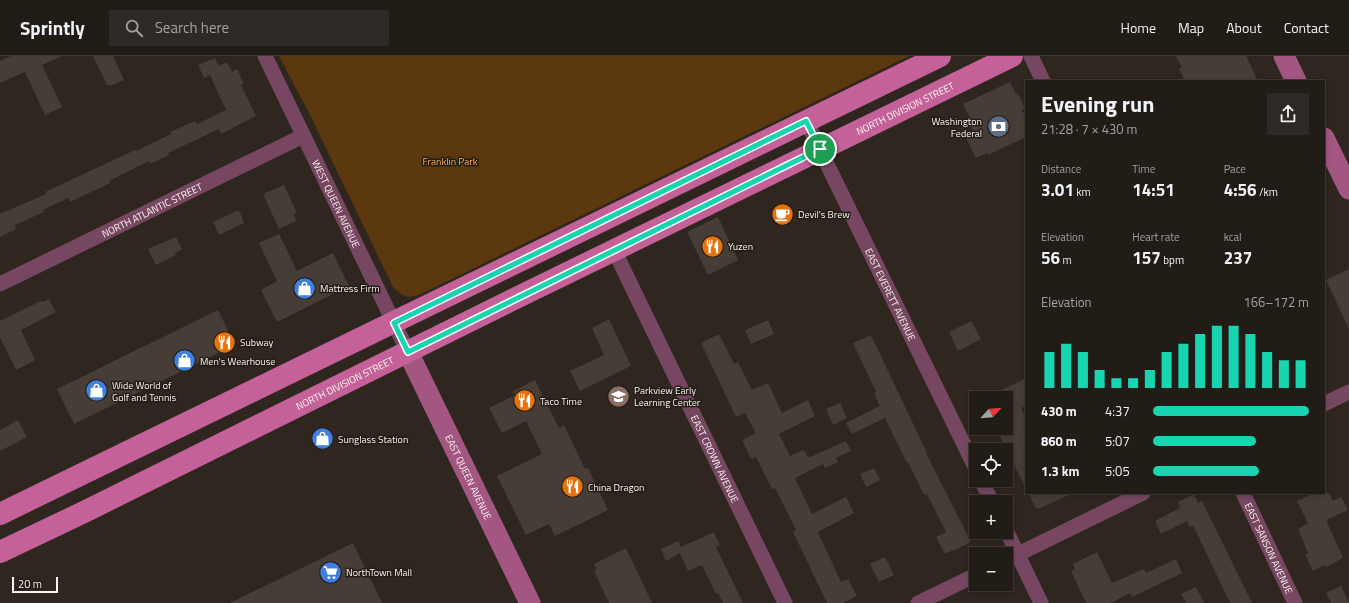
<!DOCTYPE html>
<html lang="en">
<head>
<meta charset="utf-8">
<style>
	body { margin:0; font-family:"Titillium Web",sans-serif; background:#2e2924; color:#f1f3f6; height:100vh; display:flex; flex-direction:column; font-size:15px; white-space:nowrap }
	* { box-sizing:border-box; margin:0 }
	p { font-size:13px; color:#a2a1a1 }
	.icon { flex:none; width:22px; height:22px; fill:none; stroke:currentColor; stroke-width:2; stroke-linecap:round; stroke-linejoin:round }
	.map { position:relative; flex:1; overflow:hidden }
	.panel { position:absolute; left:1025px; top:24px; width:300px; height:414px; display:flex; flex-direction:column; background:#221c17; border-radius:0px; box-shadow:0 2px 6px #0003,0 0 0 1px #3f3a36 }
	.panel>* { flex:none }
	.needle { width:26px; rotate:64deg }
	.buttons { position:absolute; left:969px; top:335px; display:grid; gap:8px }
	.buttons a { display:grid; place-items:center; width:44px; height:44px; border-radius:0px; background:#221c17; box-shadow:0 2px 6px #0003,0 0 0 1px #3f3a36; font-size:20px }
	.scale { position:absolute; left:12px; bottom:10px; width:46px; box-sizing:border-box; padding-left:4px; border:2px solid #f9f4ef; border-top:0; font-size:11px; line-height:14px; white-space:nowrap; color:#f9f4ef; -webkit-text-stroke:3px #241d16; paint-order:stroke }
	.pin { position:absolute; display:grid; place-items:center; width:34px; height:34px; color:#fff; margin:-17px; border:2px solid #fff; border-radius:50%; box-shadow:0 1px 4px #0007 }
	.round { display:grid; place-items:center; flex:none; width:42px; height:42px; border-radius:0px; background:#2e2924 }
	.overview { display:flex; align-items:center; justify-content:space-between; height:68px; padding:0 16px }
	h1 { font-size:22px; font-weight:700; line-height:30px }
	.figures { display:grid; grid-template-columns:repeat(3,1fr); gap:6px; height:68px; padding:4px 16px }
	.figures div { display:grid; align-content:center }
	.figures b { font-size:17px; font-weight:700 }
	.figures small { font-size:11px; font-weight:400 }
	.figures p { font-size:11px }
	.chart { height:112px; padding:8px 16px }
	.chart p { display:flex; justify-content:space-between }
	.chart svg { width:100%; height:72px; margin-top:4px; stroke:#18d5b2; stroke-width:6 }
	ul { padding:0 16px; list-style:none; font-size:13px }
	li { display:grid; grid-template-columns:64px 48px 1fr; align-items:center; height:30px }
	li i { height:10px; border-radius:5px; background:#18d5b2 }
	header { display:flex; align-items:center; gap:24px; box-sizing:border-box; height:56px; padding:0 20px; background:#221c17; border-bottom:1px solid #3f3a36 }
	header strong { font-size:19px }
	nav { display:flex; gap:22px; margin-inline-start:auto; font-size:14px }
	.search { width:280px; height:36px; background:#2e2924; display:flex; align-items:center; gap:10px; box-sizing:border-box; padding:0 14px; border-radius:0px; color:#a2a1a1; font-size:15px }
	.map>svg:first-child { display:block }
	.green { fill:#5c380e }
	.building { fill:#463e36 }
	.lines { fill:none; stroke-linecap:round; stroke-linejoin:round }
	.street { stroke:#774761; stroke-width:15 }
	.secondary { stroke:#a35681; stroke-width:21 }
	.primary { stroke:#c46199; stroke-width:22 }
	.route-casing { stroke:#fff; stroke-width:8 }
	.route { stroke:#18d5b2; stroke-width:5 }
	.labels { text-anchor:middle; dominant-baseline:central; stroke-width:3; stroke-linejoin:round; paint-order:stroke }
	.street-label { font-size:10px; fill:#f9f4ef; stroke:#241d16 }
	.poi-label { font-size:10px; fill:#f9f4ef; stroke:#241d16; text-anchor:start }
	.park-label { font-size:10px; fill:#fead58; stroke:#241d16 }
</style>
</head>
<body>
<header>
<strong>Sprintly</strong>
<div class="search"><svg class="icon" aria-label="search" viewBox="0 0 24 24"><circle cx="10" cy="10" r="6"/><path d="M15 15l6 6"/></svg>Search here</div>
<nav><a>Home</a><a>Map</a><a>About</a><a>Contact</a></nav>
</header>
<div class="map">
<svg width="1349" height="547" viewBox="0 0 1349 547">
	<rect width="100%" height="100%" fill="#2e261f"/>
	<path class="green" d="M279,0H909L421,238C407,243 403,241 393,231L309,57Z"/>
	<g class="building">
		<polygon points="11,0 62,0 42,9 62,51 45,59 25,16 0,27 0,5"/>
		<polygon points="93,0 113,0 124,24 112,29 107,29"/>
		<polygon points="1176,0 1246,0 1258,25 1185,25 1179,13 1182,12"/>
		<polygon points="215,2 219,10 227,6 232,16 237,13 244,28 241,29 256,60 221,78 219,73 168,97 169,99 150,108 149,105 109,125 110,127 70,146 68,142 43,154 44,156 15,169 16,173 0,181 0,158 46,138 45,136 135,94 136,95 171,78 170,76 195,65 197,68 226,54 210,19 204,22 198,9"/>
		<polygon points="1010,26 1016,38 1018,38 1025,52 1022,54 1026,62 1026,81 988,99 987,97 976,102 966,82 974,78 967,63 970,62 963,48"/>
		<polygon points="284,129 297,157 294,158 296,165 279,173 263,138"/>
		<polygon points="239,154 244,167 219,179 213,166"/>
		<polygon points="718,161 738,204 708,219 687,176"/>
		<polygon points="279,178 297,215 333,197 349,230 277,266 261,234 277,225 259,187"/>
		<polygon points="176,181 182,193 175,197 176,199 156,209 148,193"/>
		<polygon points="1349,213 1349,273 1326,224"/>
		<polygon points="49,243 56,256 21,274 35,304 16,314 0,281 0,265 41,245 43,246"/>
		<polygon points="218,254 235,289 74,368 57,333"/>
		<polygon points="609,263 631,310 580,335 570,315 604,299 592,272"/>
		<polygon points="768,264 774,278 751,288 745,274"/>
		<polygon points="971,265 981,283 958,295 949,276"/>
		<polygon points="719,278 734,308 738,306 752,334 768,327 782,357 808,344 815,360 779,378 790,400 804,394 808,402 846,385 851,395 836,402 838,406 825,412 823,408 795,422 812,458 846,441 854,457 818,476 841,526 848,523 857,540 843,547 827,547 793,476 796,474 775,432 772,433 756,401 751,403 742,384 756,377 745,357 736,361 701,287"/>
		<polygon points="871,279 927,397 926,397 971,486 953,495 953,494 945,498 936,481 946,476 927,438 924,439 908,406 907,407 885,362 852,378 846,367 880,350 874,337 876,336 870,323 853,287"/>
		<polygon points="1026,322 1026,350 1021,352 1026,363 1026,433 997,374 1006,372 1006,342 985,342"/>
		<polygon points="535,324 559,372 564,369 585,413 588,412 608,454 555,480 549,468 526,479 497,420 542,398 526,365 502,377 489,352 515,339 513,335"/>
		<polygon points="840,347 847,362 833,369 826,353"/>
		<polygon points="18,364 27,381 0,395 0,374"/>
		<polygon points="874,412 880,424 866,431 860,418"/>
		<polygon points="1028,437 1073,437 1038,453 1037,452 1036,452"/>
		<polygon points="1315,437 1329,437 1333,445 1341,441 1348,454 1326,464 1343,502 1326,511 1325,509 1313,515 1305,498 1308,497 1298,473 1308,467 1297,445"/>
		<polygon points="1194,438 1198,447 1202,445 1252,547 1230,547 1193,469 1190,471 1187,465 1161,478 1155,465 1180,452 1178,446"/>
		<polygon points="714,476 720,489 716,491 743,547 723,547 718,537 716,538 702,509 688,515 680,497 666,505 661,493 678,485 681,491"/>
		<polygon points="353,487 382,547 230,547"/>
		<polygon points="626,492 652,547 609,547 594,515 597,514 594,508"/>
		<polygon points="1097,496 1112,527 1144,513 1146,517 1176,503 1182,517 1132,541 1130,537 1111,547 1086,547 1071,515 1075,513 1073,508"/>
		<polygon points="885,501 894,519 879,526 870,508"/>
		<polygon points="1341,530 1349,547 1331,547 1326,537"/>
		<polygon points="1196,531 1204,547 1186,547 1181,538"/>
	</g>
	<g class="lines">
		<g class="street">
			<path id="s1" d="M265,0L408,296"/>
			<polyline points="1031,0 1043,25"/>
			<path id="s2" d="M806,65L976,413"/>
			<path id="s3" d="M614,194L785,547"/>
			<path id="s4" d="M0,228L303,80"/>
			<polyline points="1324,348 1349,336"/>
			<polyline points="981,424 992,446"/>
			<path id="s5" d="M1243,437L1295,547"/>
			<polyline points="1006,474 1041,547"/>
			<polyline points="1006,504 1143,437"/>
			<polyline points="918,547 976,519"/>
		</g>
		<g class="secondary">
			<polyline points="1284,0 1296,25"/>
			<polyline points="1324,82 1349,133"/>
			<path id="s6" d="M408,296L530,547"/>
		</g>
		<g class="primary">
			<polyline points="0,458 940,0"/>
			<path id="s7" d="M0,496L84,456L512,244L1012,0"/>
		</g>
	</g>
	<g class="lines">
		<defs>
			<polygon id="route" points="806,65 820,93 408,296 394,267"/>
		</defs>
		<use href="#route" class="route-casing"/>
		<use href="#route" class="route"/>
	</g>
	<defs>
		<symbol id="bank-disc" viewBox="-11 -11 22 22"><circle r="9.5" fill="#5c6f8a" stroke="#241d16"/><path d="M-6-4H6V4H-6ZM0-2.3a2.3 2.3 0 1 0 0 4.6a2.3 2.3 0 1 0 0-4.6Z" fill="#fff"/></symbol>
		<symbol id="cafe-disc" viewBox="-11 -11 22 22"><circle r="9.5" fill="#e8710a" stroke="#241d16"/><path d="M-5.5-4.5H6V0H3Q3 3.5 0 3.5H-2.5Q-5.5 3.5-5.5 0ZM3-3.2v2h1.7v-2ZM-6 4.5H4V6H-6Z" fill="#fff"/></symbol>
		<symbol id="restaurant-disc" viewBox="-11 -11 22 22"><circle r="9.5" fill="#e8710a" stroke="#241d16"/><path d="M-5-6h1v4h1v-4h1v4h1v-4h1v5L-1.5 .5V6h-2V.5L-5-1ZM5-6V6H3V1.5H1.5Q1.5-4 5-6Z" fill="#fff"/></symbol>
		<symbol id="shop-disc" viewBox="-11 -11 22 22"><circle r="9.5" fill="#3f7fe0" stroke="#241d16"/><path d="M-5-2.5h2.3a2.7 3.5 0 0 1 5.4 0H5L5.5 6h-11ZM-1.5-2.5h3a1.5 2.3 0 0 0-3 0Z" fill="#fff"/></symbol>
		<symbol id="school-disc" viewBox="-11 -11 22 22"><circle r="9.5" fill="#8d6e63" stroke="#241d16"/><path d="M0-5L7-2L0 1L-7-2ZM-4 1L0 2.5L4 1V4Q0 6-4 4Z" fill="#fff"/></symbol>
		<symbol id="supermarket-disc" viewBox="-11 -11 22 22"><circle r="9.5" fill="#3f7fe0" stroke="#241d16"/><path d="M-6-5.5h2.5l.6 2H6L4.5 2H-2.5L-4.4-4H-6ZM-1.5 3.2a1.3 1.3 0 1 0 .1 0ZM3 3.2a1.3 1.3 0 1 0 .1 0Z" fill="#fff"/></symbol>
	</defs>
	<g fill-rule="evenodd">
		<use href="#bank-disc" x="986" y="58" width="25" height="25"/>
		<use href="#cafe-disc" x="770" y="146" width="25" height="25"/>
		<use href="#restaurant-disc" x="700" y="178" width="25" height="25"/>
		<use href="#shop-disc" x="292" y="220" width="25" height="25"/>
		<use href="#restaurant-disc" x="212" y="274" width="25" height="25"/>
		<use href="#shop-disc" x="172" y="292" width="25" height="25"/>
		<use href="#shop-disc" x="84" y="322" width="25" height="25"/>
		<use href="#school-disc" x="606" y="328" width="25" height="25"/>
		<use href="#restaurant-disc" x="512" y="332" width="25" height="25"/>
		<use href="#shop-disc" x="310" y="370" width="25" height="25"/>
		<use href="#restaurant-disc" x="560" y="418" width="25" height="25"/>
		<use href="#supermarket-disc" x="318" y="504" width="25" height="25"/>
	</g>
	<g class="labels">
		<g class="street-label">
			<text stroke="none"><textPath href="#s7" startOffset="1008">NORTH DIVISION STREET</textPath></text>
			<text stroke="none"><textPath href="#s1" startOffset="164">WEST QUEEN AVENUE</textPath></text>
			<text stroke="none"><textPath href="#s4" startOffset="169">NORTH ATLANTIC STREET</textPath></text>
			<text stroke="none"><textPath href="#s2" startOffset="193">EAST EVERETT AVENUE</textPath></text>
			<text stroke="none"><textPath href="#s7" startOffset="384">NORTH DIVISION STREET</textPath></text>
			<text stroke="none"><textPath href="#s3" startOffset="232">EAST CROWN AVENUE</textPath></text>
			<text stroke="none"><textPath href="#s6" startOffset="139">EAST QUEEN AVENUE</textPath></text>
			<text stroke="none"><textPath href="#s5" startOffset="61">EAST SANSON AVENUE</textPath></text>
		</g>
		<g class="poi-label">
			<text x="982" y="65" text-anchor="end">Washington<tspan x="982" dy="12">Federal</tspan></text>
			<text x="798" y="158">Devil's Brew</text>
			<text x="728" y="190">Yuzen</text>
			<text x="320" y="232">Mattress Firm</text>
			<text x="240" y="286">Subway</text>
			<text x="200" y="305">Men's Wearhouse</text>
			<text x="112" y="329">Wide World of<tspan x="112" dy="12">Golf and Tennis</tspan></text>
			<text x="634" y="334">Parkview Early<tspan x="634" dy="12">Learning Center</tspan></text>
			<text x="540" y="345">Taco Time</text>
			<text x="338" y="383">Sunglass Station</text>
			<text x="588" y="431">China Dragon</text>
			<text x="346" y="516">NorthTown Mall</text>
		</g>
		<g class="park-label">
			<text x="450" y="105">Franklin Park</text>
		</g>
	</g>
</svg>
<div class="buttons">
<a><svg class="needle" viewBox="-14 -14 28 28"><path d="M0-13l5 13h-10z" fill="#e53935"/><path d="M0 13l5-13h-10z" fill="#a2a1a1"/></svg></a>
<a><svg class="icon" aria-label="locate" viewBox="0 0 24 24"><circle cx="12" cy="12" r="6"/><path d="M12 2v4M12 18v4M2 12h4M18 12h4"/></svg></a>
<a>+</a>
<a>−</a>
</div>
<div class="scale">20 m</div>
<div class="pin" style="left:820px;top:93px;background:#1e9e55"><svg class="icon" aria-label="arrive" viewBox="0 0 24 24"><path d="M6 21V4h12l-3 4 3 4H6"/></svg></div>
<section class="panel">
<div class="overview"><div><h1>Evening run</h1><p>21:28 · 7 × 430 m</p></div><a class="round"><svg class="icon" aria-label="share" viewBox="0 0 24 24"><path d="M12 15V3M7 8l5-5 5 5M5 13v7h14v-7"/></svg></a></div>
<div class="figures">
<div><p>Distance</p><b>3.01<small> km</small></b></div>
<div><p>Time</p><b>14:51</b></div>
<div><p>Pace</p><b>4:56<small> /km</small></b></div>
</div>
<div class="figures">
<div><p>Elevation</p><b>56<small> m</small></b></div>
<div><p>Heart rate</p><b>157<small> bpm</small></b></div>
<div><p>kcal</p><b>237</b></div>
</div>
<div class="chart"><p><span>Elevation</span>166–172 m</p>
<svg viewBox="0 0 160 44" preserveAspectRatio="none"><path d="M5 44V22M15 44V17M25 44V22M35 44V33M45 44V38M55 44V38M65 44V33M75 44V22M85 44V17M95 44V11M105 44V6M115 44V6M125 44V11M135 44V22M145 44V27M155 44V27"/></svg>
</div>
<ul>
<li><b>430 m</b>4:37<i style="width:100%"></i></li>
<li><b>860 m</b>5:07<i style="width:66%"></i></li>
<li><b>1.3 km</b>5:05<i style="width:68%"></i></li>
</ul>
</section>
</div>
</body>
</html>
